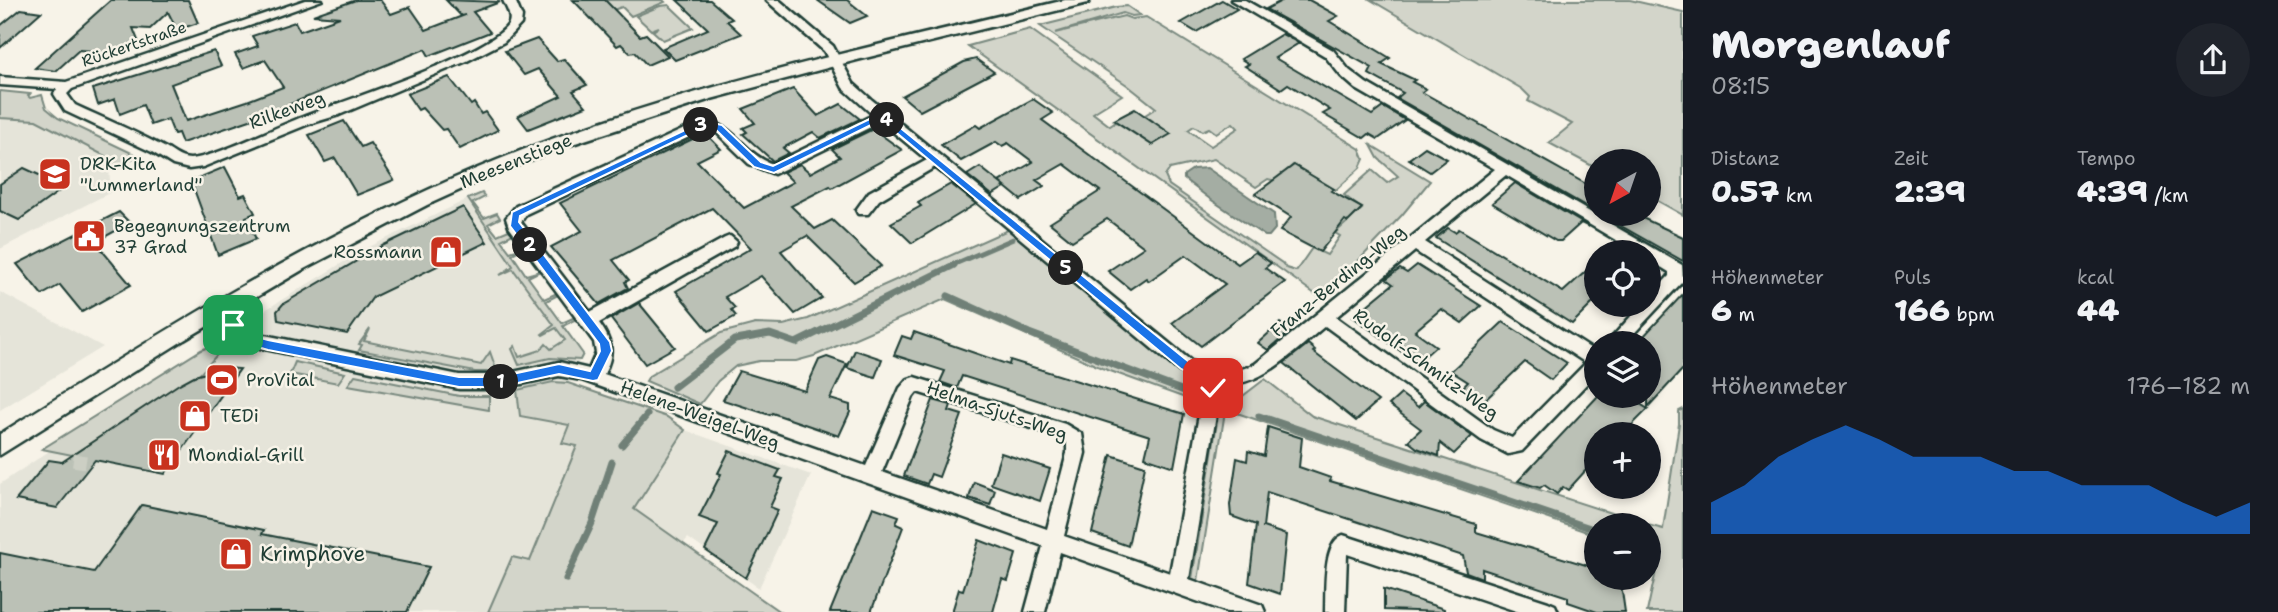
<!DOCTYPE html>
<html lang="de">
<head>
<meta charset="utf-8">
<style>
	body { margin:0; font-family:"Shantell Sans",sans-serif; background:#20242c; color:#f1f3f6; height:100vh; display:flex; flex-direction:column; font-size:26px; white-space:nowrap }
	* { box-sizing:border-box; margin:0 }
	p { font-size:23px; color:#9ea1a6 }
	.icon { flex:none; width:38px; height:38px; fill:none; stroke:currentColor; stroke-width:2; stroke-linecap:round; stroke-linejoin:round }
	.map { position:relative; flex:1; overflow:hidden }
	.side { display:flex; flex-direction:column; background:#171b24; width:595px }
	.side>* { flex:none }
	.needle { width:46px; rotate:220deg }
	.tools { position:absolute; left:1584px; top:149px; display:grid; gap:14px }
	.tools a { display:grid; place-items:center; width:77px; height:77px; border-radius:50%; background:#171b24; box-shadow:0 4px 10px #0003; font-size:35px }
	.pin { position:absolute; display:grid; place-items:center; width:60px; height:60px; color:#fff; margin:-30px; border-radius:14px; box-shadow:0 4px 10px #0006 }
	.km { position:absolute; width:35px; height:35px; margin:-18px; border-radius:50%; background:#222; color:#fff; font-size:19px; line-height:35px; text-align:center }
	.round { display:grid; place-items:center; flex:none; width:74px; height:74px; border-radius:37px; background:#20242c }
	.headline { display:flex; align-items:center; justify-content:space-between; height:119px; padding:0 28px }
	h1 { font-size:38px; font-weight:800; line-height:52px }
	.figures { display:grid; grid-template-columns:repeat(3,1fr); gap:10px; height:119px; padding:7px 28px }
	.figures div { display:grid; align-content:center }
	.figures b { font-size:30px; font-weight:800 }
	.figures small { font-size:19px; font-weight:400 }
	.figures p { font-size:19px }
	.chart { height:196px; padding:14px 28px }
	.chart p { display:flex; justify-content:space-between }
	.chart svg { width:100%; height:126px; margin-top:7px; fill:#1a73e8; opacity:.7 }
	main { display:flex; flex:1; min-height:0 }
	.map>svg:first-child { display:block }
	.built { fill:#e5e4d9 }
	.green { fill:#d3d5ca; stroke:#79897f; stroke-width:2; fill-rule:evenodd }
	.water { fill:#a4ada3; stroke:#6f8077; stroke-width:2 }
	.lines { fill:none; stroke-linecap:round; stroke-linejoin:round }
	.stream-far1 { stroke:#6f8077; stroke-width:5 }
	.stream { stroke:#6f8077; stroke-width:7 }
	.building { fill:#bbc1b6; stroke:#1f3d34; stroke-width:2 }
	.pedestrian-tunnel { stroke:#cccfc4; stroke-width:13; stroke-dasharray:13 7; stroke-linecap:butt }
	.minor-casing { stroke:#1f3d34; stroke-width:5 }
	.tertiary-casing { stroke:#1f3d34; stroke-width:5 }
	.minor { fill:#f7f3e8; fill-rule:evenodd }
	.tertiary { fill:#f7f3e8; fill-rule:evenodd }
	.route { fill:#1a73e8; stroke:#fff; stroke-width:2 }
	.labels { text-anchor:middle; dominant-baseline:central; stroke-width:5; stroke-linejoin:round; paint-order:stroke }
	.far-street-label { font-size:16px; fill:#1f3d34; stroke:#f7f3e8 }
	.street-label { font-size:18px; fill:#1f3d34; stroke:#f7f3e8 }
	.poi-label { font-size:18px; fill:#1f3d34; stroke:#f7f3e8; text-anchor:start }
	.near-poi-label { font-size:21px; fill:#1f3d34; stroke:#f7f3e8; text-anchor:start }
</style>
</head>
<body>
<main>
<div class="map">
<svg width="1683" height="612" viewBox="0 0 1683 612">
	<rect width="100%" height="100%" fill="#f7f3e8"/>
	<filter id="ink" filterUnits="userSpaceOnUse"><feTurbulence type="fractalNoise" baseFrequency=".0143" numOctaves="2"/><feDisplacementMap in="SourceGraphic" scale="14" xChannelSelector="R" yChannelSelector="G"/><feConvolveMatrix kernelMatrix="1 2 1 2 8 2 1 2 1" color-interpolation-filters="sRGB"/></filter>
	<g filter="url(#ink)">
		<g class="built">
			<polygon points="0,118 36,120 108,157 111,192 0,249"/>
			<polygon points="468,199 583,354 568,383 584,441 510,612 0,612 0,484 211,343 365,249"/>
			<polygon points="0,292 103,347 0,410"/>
			<polygon points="685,430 811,475 759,588 688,538 683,544 634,509"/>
		</g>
		<g class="green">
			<polygon points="599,0 663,0 665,2 631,16 622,7 610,11"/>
			<polygon points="1371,0 1630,0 1683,12 1683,215 1649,196 1648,161 1596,161 1596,168 1549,143 1572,124 1528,101 1530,97 1522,89"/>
			<polygon points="669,5 693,28 663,40 653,31 659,27 651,30 636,16 660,6"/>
			<path d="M1127,6L1140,15L1132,16L1123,13L1055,33L1124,16L1132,19L1146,17L1360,149L1364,159L1360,168L1336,190L1293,165L1276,181L1268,179L1256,187L1214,159L1170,169L1165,176L1169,185L1282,263L1286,268L1296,271L1312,248L1327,255L1340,236L1335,233L1362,209L1344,195L1372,170L1387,183L1398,176L1378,158L1371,145L1430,181L1402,215L1322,299L968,46L1030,29L1122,95L1093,113L1110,126L1116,122L1152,145L1160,140L1153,135V121L1145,115L1156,108L1127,85L1040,26L1116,7ZM1233,123L1238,128L1211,146L1188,130L1194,126L1202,131L1209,128L1216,133Z"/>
			<polygon points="0,91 30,94 28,96 30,98 42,95 46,108 58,118 138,156 112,168 107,157 36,120 0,118"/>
			<polygon points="482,193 485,197 473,203 484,218 497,213 500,218 488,224 497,235 509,230 513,234 501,240 510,252 523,248 512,254 526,275 540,271 528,277 544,299 557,293 558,295 546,301 562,323 575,317 576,319 563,326 583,354 580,360 550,358 519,365 512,349 515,346 519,357 541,350 546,344 551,349 565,340 556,328 543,335 542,334 554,325 513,269 500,275 513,266 468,199"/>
			<polygon points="1010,229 1196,385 1199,403 1102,368 945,299 814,356 796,361 759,361 736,366 718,381 700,404 646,381 649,376 721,333 755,324 783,325 808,319"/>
			<polygon points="370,329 364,341 481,365 490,352 495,366 491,372 475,372 359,350 362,345 359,344"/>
			<polygon points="211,346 223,348 200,374 72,455 42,449 201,350"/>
			<polygon points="295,362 345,373 338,383 290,374"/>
			<polygon points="355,375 459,396 489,396 489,410 348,385"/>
			<polygon points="1265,379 1312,416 1648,525 1596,525 1596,535 1234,412 1235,402"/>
			<polygon points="553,382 568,383 667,417 685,430 634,509 780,612 488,612 512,557 530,561 577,446 562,443 569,425 520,416 517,390"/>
			<polygon points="1221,397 1227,399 1198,581 1192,579"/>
			<polygon points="1683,409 1683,612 1647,612 1659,557 1649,553 1648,525 1663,529 1679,424 1679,411"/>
		</g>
		<polygon class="water" points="1207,168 1274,214 1275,229 1269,236 1265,236 1210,199 1184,179 1184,175 1193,169"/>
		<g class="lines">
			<polyline class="stream-far1" points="950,266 1013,239"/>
			<g class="stream">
				<polyline points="948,296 1029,333 1192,394"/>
				<polyline points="674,387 735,340 770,334 796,343 954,265"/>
				<polyline points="1259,416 1596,530"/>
				<polyline points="622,445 647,415"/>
				<polyline points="1648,548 1656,551"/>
				<polyline points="566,579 592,523 612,462"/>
			</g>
		</g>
		<g class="building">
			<polygon points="111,0 188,0 198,23 177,30 168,12 150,29 133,28 139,43 97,57 93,51 79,50 56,71 35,68"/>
			<polygon points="356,0 380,0 391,14 410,7 426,30 465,15 461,16 446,0 500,2 473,12 490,32 429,56 425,49 256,118 182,143 178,133 174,134 168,119 151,125 143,105 120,114 115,99 98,105 93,89 214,51 221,66 171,84 186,121 247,101 283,87 265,60 243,68 235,54 258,46 252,36 295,22 300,31 340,17 313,15"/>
			<polygon points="573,0 605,0 640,36 646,34 668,56 647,65 635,52 630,53 621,44 617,46"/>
			<polygon points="677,0 710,0 732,19 727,21 741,34 675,60 663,48 708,29"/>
			<polygon points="817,0 847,0 867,16 850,23"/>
			<polygon points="1222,0 1237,9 1196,32 1181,23"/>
			<polygon points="1283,0 1309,0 1338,16 1329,21 1390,58 1381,64 1415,80 1412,82 1426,89 1422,92 1586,184 1596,191 1596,212 1397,98 1403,93 1369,74 1372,68 1266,9"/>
			<polygon points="21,9 41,12 0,48 0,26"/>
			<polygon points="1282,34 1299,43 1275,58 1372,115 1383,107 1405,120 1378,139 1369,134 1364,138 1323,114 1330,110 1288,84 1281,89 1245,66 1249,64 1241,59"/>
			<polygon points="537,39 557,61 564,59 587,85 573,91 586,106 528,129 518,116 561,96 538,69 524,75 505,51"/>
			<polygon points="976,59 994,72 920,111 902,96 964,62"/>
			<polygon points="449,77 471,105 474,103 481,114 485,112 498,130 460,149 446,129 442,130 422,108 418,110 407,94"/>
			<polygon points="793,89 818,116 841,104 860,119 820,138 813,132 783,148 789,153 773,161 743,134 747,132 743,128 755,123 743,109"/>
			<polygon points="1033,99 1053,113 1042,120 1204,239 1238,264 1255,252 1271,263 1265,268 1285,282 1201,346 1172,323 1225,284 1186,255 1149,281 1146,278 1130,289 1108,271 1144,247 1107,219 1072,241 1050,223 1100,191 1064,164 1036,180 1044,186 1021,200 999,182 1033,162 1008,143 1002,146 996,142 961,161 941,145 976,125 980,128"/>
			<polygon points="1135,109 1171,134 1152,145 1114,120"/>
			<polygon points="344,121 361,147 370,143 394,180 357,195 335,158 325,162 309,135"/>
			<polygon points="873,129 902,150 832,188 830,186 791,206 815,229 832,220 881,266 854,282 807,236 781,251 822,298 795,314 761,276 725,297 735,308 731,310 736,316 709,331 676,291 751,248 712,208 613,260 629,280 625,282 628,288 599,304 551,247 582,231 560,203 705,133 721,149 697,161 744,208 793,182 783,172 800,164 810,173 840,157 832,149"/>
			<polygon points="1425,147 1447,159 1430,172 1409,159"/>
			<polygon points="1294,165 1334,189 1331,191 1362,208 1348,222 1345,220 1320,252 1280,231 1291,217 1255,194"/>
			<polygon points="225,167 240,196 245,194 255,213 246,217 256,239 218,255 191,181"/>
			<polygon points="980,167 1005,187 992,195 967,175"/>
			<polygon points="24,168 65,187 19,220 0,211 0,184"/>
			<polygon points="1515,183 1589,227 1581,223 1561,241 1556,241 1492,203"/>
			<polygon points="951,184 976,204 912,243 891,223 921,206 918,203"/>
			<polygon points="463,207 487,242 373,297 347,334 278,320 277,311 283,304 384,245"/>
			<polygon points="119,212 130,223 95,242 131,285 82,312 60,285 42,295 17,264"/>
			<polygon points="1600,214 1634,214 1683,237 1683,261"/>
			<polygon points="1448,228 1455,232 1459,229 1563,292 1596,262 1596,300 1572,324 1436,238"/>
			<polygon points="1417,265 1481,306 1462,323 1441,309 1415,331 1436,346 1417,363 1353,317 1393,284 1386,279 1400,269 1407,273"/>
			<polygon points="1683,294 1683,369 1648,407 1648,357 1656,348 1641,339"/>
			<polygon points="639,303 675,347 645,364 611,319"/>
			<polygon points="1503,322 1567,363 1551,380 1525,362 1483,402 1462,388 1468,382 1451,371"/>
			<polygon points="1280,323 1291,331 1268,350 1258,343"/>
			<polygon points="914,332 1009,365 1010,360 1184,414 1174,467 1145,457 1150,436 962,376 957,388 940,382 945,371 894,355 902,336 911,339"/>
			<polygon points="1308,344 1315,350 1313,352 1378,401 1356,421 1284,363"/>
			<polygon points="855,350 882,359 875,377 847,368"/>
			<polygon points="827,357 847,364 830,399 850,405 850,412 839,436 772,413 770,415 723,400 739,371 805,391 819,360"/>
			<polygon points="226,368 240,369 165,474 95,460 57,508 16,500 49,460 62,462 179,384 194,376"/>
			<polygon points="1401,394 1418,407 1424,401 1472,436 1454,454 1440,443 1439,456 1417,448 1408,441 1421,429 1389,405"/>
			<polygon points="1598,396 1627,396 1648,409 1623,434 1596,434 1596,459 1568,490 1563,487 1557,494 1544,485 1540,488 1518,481"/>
			<polygon points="933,400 951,405 949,411 962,415 939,477 931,474 927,484 904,476"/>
			<polygon points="1268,427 1302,438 1299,467 1331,478 1330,481 1476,524 1476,532 1596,568 1596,578 1621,584 1625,612 1597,612 1568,602 1568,597 1482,569 1482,578 1466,572 1463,556 1267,492 1263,527 1286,535 1280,594 1249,583 1256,525 1231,516 1230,505 1237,458 1247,461 1248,451 1264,456"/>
			<polygon points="729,451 780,470 776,477 783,479 770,507 778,510 746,578 705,550 718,524 699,517 721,474 718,473"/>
			<polygon points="1001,453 1050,469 1040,501 991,484"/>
			<polygon points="1111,455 1145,466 1128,546 1092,533"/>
			<polygon points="974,482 995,490 990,505 969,498"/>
			<polygon points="142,505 264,530 262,534 429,567 407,612 0,612 0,553 94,572"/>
			<polygon points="873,507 899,516 896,524 903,527 871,612 830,612"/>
			<polygon points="979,540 1016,554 1008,581 1002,579 993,612 952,612 959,589 963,590"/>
			<polygon points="1384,589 1444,609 1444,612 1384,610"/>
		</g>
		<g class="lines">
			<polyline class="pedestrian-tunnel" points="73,460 86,462"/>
			<defs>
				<g id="minor">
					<path d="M305,0H322L72,89L67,94L75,105C103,118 134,131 162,146C171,150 179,159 190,159C211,159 272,129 295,120C336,103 486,56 508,25C513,17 506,8 503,0H515L522,17L521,24L504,42L467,61L339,115L309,124L203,167L189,169L173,165L152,152L65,111L54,94L57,89L0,85V77L66,82Z"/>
					<path d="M766,0H779L833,46L853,83L872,100L1191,361C1213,372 1232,375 1255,364L1495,169L1356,89L1341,76L1325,56L1231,0H1245L1333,50L1349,70L1366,83L1682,265L1683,281L1625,343H1607L1642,304H1648V298L1669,276V272L1648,259V252H1636L1506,175L1425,242L1596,352V374L1522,451L1508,454L1481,440L1325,326C1294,351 1264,386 1221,385L1189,579L1262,605L1265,612H1227L1060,552L1045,612H1025L1043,546L581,380L559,376L499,389H459L245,345L239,343L212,313L210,309L212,305H224L250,332L459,375H499L559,362L589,369L596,353L594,342L509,227L506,218L516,206L704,120C735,124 745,155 773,164L873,115L843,88L824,51ZM881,122L927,160L869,192L856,210L858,214H868L879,200L935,167L1179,371L1205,382L1170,573L1064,536L1085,453L1082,434L1065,424L914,377L908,379L900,388L866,466L604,374C615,353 612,341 599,323L735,246L737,242L730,236L725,238L590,312L521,222L526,214L706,129L717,133L749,164L774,174ZM1415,251L1586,363L1512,438L1493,430L1336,317ZM917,392L1054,435L1067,443V453L1047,529L882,472L913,397Z"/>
					<path d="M1343,535L1548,602L1555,605L1558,612H1519L1347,554L1345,612H1325C1326,592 1322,543 1343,535Z"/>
				</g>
				<path id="tertiary" d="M1065,0H1090L1088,3L857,60L711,99L563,147L491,176L427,205L304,269L184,340L0,455V434C154,337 309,239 478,168C666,89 868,48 1065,0Z"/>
			</defs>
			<use href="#minor" class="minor-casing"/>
			<use href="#tertiary" class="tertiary-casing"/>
			<use href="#minor" class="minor"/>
			<use href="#tertiary" class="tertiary"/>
		</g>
	</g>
	<polygon class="route" points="882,113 1189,362 1218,375 1217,391 1209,391 1208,382 1181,369 881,120 774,173 754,167 716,130 704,127 520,216 519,222 610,342 612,351 598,380 593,381 559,374 499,387 459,387 268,350 241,342 227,325 233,321 249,335 268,340 459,377 499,377 559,364 590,371 600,351 599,344 510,226 512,212 704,121 722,125 761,162 773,166"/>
	<defs>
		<symbol id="school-square" viewBox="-11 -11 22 22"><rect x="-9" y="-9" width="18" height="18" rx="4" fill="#c8321e" stroke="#f7f3e8"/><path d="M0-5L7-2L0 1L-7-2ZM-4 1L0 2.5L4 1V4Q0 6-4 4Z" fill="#fff"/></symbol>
		<symbol id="civic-square" viewBox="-11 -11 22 22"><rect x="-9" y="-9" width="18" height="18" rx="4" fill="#c8321e" stroke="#f7f3e8"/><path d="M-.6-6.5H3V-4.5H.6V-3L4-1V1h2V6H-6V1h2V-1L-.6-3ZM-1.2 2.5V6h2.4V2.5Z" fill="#fff"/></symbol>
		<symbol id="shop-square" viewBox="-11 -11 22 22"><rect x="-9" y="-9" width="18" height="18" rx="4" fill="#c8321e" stroke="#f7f3e8"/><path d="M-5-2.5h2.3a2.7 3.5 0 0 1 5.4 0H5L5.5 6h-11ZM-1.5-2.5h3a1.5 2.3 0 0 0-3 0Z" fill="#fff"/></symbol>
		<symbol id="stadium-square" viewBox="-11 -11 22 22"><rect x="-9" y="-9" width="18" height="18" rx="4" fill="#c8321e" stroke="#f7f3e8"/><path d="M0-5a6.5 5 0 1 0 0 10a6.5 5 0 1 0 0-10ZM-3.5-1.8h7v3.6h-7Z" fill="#fff"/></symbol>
		<symbol id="restaurant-square" viewBox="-11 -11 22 22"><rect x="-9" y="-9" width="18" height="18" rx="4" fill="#c8321e" stroke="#f7f3e8"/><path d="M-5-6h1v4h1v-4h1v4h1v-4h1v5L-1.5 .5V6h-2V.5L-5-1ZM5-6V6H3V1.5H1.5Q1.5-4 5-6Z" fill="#fff"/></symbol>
	</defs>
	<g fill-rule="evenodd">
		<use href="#school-square" x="36" y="155" width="38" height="38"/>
		<use href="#civic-square" x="70" y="217" width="38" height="38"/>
		<use href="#shop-square" x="427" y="233" width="38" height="38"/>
		<use href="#stadium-square" x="203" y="361" width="38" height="38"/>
		<use href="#shop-square" x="176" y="397" width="38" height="38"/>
		<use href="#restaurant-square" x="145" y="436" width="38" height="38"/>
		<use href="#shop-square" x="217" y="535" width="38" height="38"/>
	</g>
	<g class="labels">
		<g class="far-street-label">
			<text transform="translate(134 44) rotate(-19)">Rückertstraße</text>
		</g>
		<g class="street-label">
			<text transform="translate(287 110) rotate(-20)">Rilkeweg</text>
			<text transform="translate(516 161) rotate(-22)">Meesenstiege</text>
			<text transform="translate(1338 281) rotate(-39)">Franz-Berding-Weg</text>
			<text transform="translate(1426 364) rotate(36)">Rudolf-Schmitz-Weg</text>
			<text transform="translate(997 411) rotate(19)">Helma-Sjuts-Weg</text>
			<text transform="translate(700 415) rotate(20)">Helene-Weigel-Weg</text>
		</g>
		<g class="poi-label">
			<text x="80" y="164">DRK-Kita<tspan x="80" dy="21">"Lummerland"</tspan></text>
			<text x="114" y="226">Begegnungszentrum<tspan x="114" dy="21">37 Grad</tspan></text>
			<text x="422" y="252" text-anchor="end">Rossmann</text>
			<text x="246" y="380">ProVital</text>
			<text x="220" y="416">TEDi</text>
			<text x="188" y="455">Mondial-Grill</text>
		</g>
		<g class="near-poi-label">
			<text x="260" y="554">Krimphove</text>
		</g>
	</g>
</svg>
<div class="tools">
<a><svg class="needle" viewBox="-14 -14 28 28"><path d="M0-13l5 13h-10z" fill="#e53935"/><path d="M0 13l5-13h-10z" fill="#9ea1a6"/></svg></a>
<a><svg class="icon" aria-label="locate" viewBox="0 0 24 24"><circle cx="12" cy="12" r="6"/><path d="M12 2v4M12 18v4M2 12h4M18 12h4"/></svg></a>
<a><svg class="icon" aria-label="layers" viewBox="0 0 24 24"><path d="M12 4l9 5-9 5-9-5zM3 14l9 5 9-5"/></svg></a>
<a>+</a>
<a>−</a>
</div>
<div class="pin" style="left:233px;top:325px;background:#1e9e55"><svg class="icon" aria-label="arrive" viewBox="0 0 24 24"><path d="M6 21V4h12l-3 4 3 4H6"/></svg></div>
<div class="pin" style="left:1213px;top:388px;background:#d93025"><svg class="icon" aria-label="check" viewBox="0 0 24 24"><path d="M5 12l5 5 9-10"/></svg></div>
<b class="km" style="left:501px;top:382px">1</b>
<b class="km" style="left:530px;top:245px">2</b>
<b class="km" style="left:701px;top:125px">3</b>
<b class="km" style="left:887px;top:120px">4</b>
<b class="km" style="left:1066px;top:268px">5</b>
</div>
<section class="side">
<div class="headline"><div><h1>Morgenlauf</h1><p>08:15</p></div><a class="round"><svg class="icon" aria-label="share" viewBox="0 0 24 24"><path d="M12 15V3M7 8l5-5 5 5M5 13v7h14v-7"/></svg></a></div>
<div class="figures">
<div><p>Distanz</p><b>0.57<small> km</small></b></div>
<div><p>Zeit</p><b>2:39</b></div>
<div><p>Tempo</p><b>4:39<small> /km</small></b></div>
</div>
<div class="figures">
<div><p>Höhenmeter</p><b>6<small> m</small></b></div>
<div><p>Puls</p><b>166<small> bpm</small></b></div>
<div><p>kcal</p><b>44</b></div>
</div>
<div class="chart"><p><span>Höhenmeter</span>176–182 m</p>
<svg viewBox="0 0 160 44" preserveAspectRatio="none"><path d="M0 44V33L10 27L20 17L30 11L40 6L50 11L60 17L70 17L80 17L90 22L100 22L110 27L120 27L130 27L140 33L150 38L160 33V44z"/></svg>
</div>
</section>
</main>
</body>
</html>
